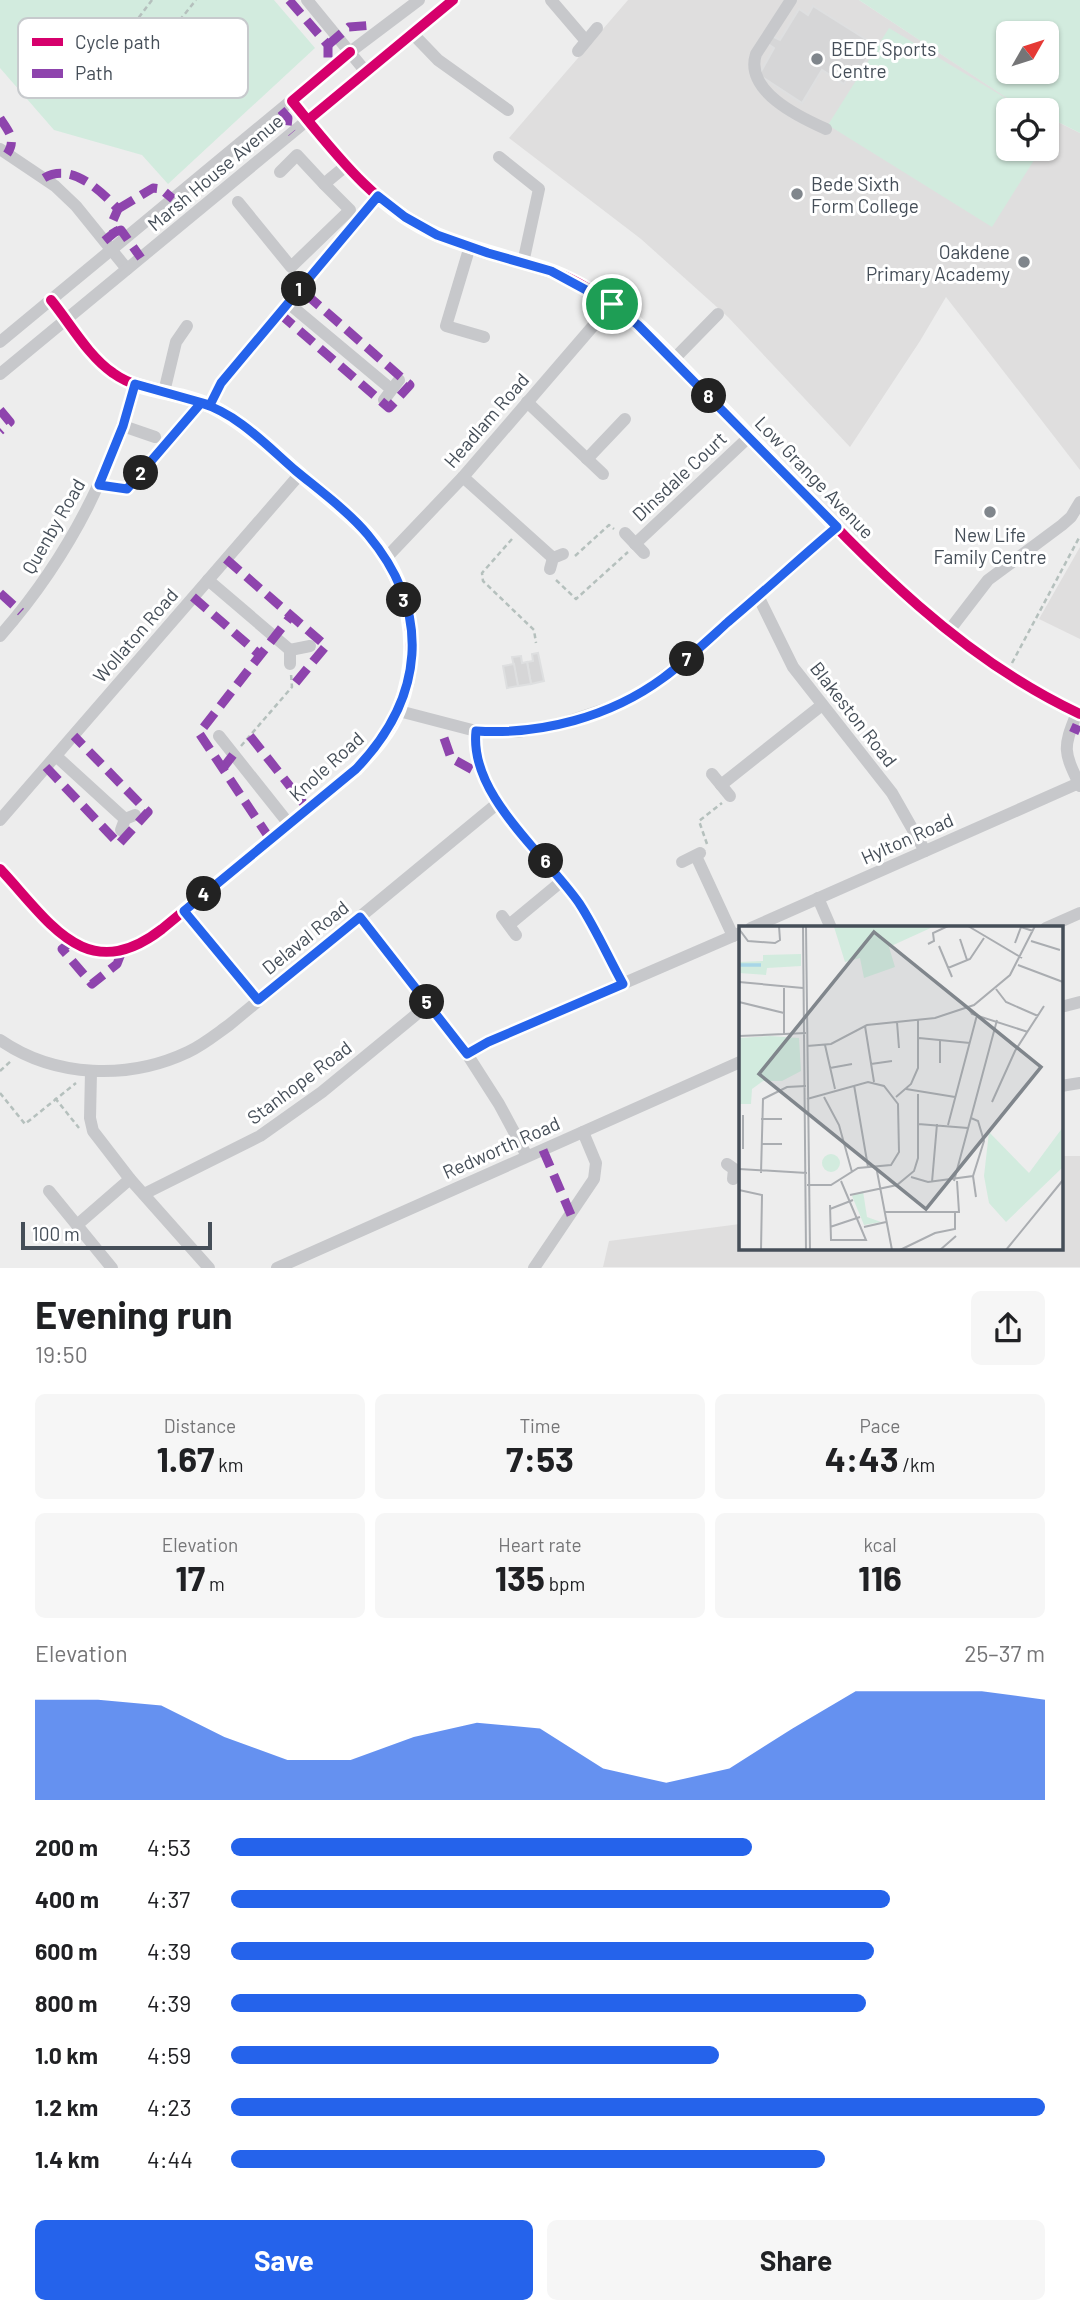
<!DOCTYPE html>
<html lang="en">
<head>
<meta charset="utf-8">
<style>
	body { margin:0; font-family:Barlow,sans-serif; background:#f6f6f6; color:#202124; height:100vh; display:flex; flex-direction:column; font-size:26px; white-space:nowrap }
	* { box-sizing:border-box; margin:0 }
	p { font-size:23px; color:#757577 }
	.icon { flex:none; width:38px; height:38px; fill:none; stroke:currentColor; stroke-width:2; stroke-linecap:round; stroke-linejoin:round }
	.map { position:relative; height:1268px; overflow:hidden }
	.drawer { display:flex; flex-direction:column; background:#fff; flex:1 }
	.drawer>* { flex:none }
	.needle { width:46px; rotate:51deg }
	.tools { position:absolute; left:996px; top:21px; display:grid; gap:14px }
	.tools a { display:grid; place-items:center; width:63px; height:63px; border-radius:10px; background:#fff; box-shadow:0 2px 5px #0004; font-size:35px }
	.scale { position:absolute; left:21px; bottom:18px; width:191px; box-sizing:border-box; padding-left:7px; border:4px solid #454e58; border-top:0; font-size:19px; line-height:24px; white-space:nowrap; color:#454e58; -webkit-text-stroke:5px #fff; paint-order:stroke }
	.pin { position:absolute; display:grid; place-items:center; width:60px; height:60px; color:#fff; margin:-30px; border:4px solid #fff; border-radius:50%; box-shadow:0 2px 7px #0007 }
	.km { position:absolute; width:35px; height:35px; margin:-18px; border-radius:50%; background:#222; color:#fff; font-size:19px; line-height:35px; text-align:center }
	.round { display:grid; place-items:center; flex:none; width:74px; height:74px; border-radius:10px; background:#f6f6f6 }
	.head { display:flex; align-items:center; justify-content:space-between; height:119px; padding:0 35px }
	h1 { font-size:38px; font-weight:700; line-height:52px }
	.metrics { display:grid; grid-template-columns:repeat(3,1fr); gap:10px; height:119px; padding:7px 35px }
	.metrics div { display:grid; align-content:center; border-radius:10px; background:#f6f6f6; text-align:center }
	.metrics b { font-size:35px; font-weight:700 }
	.metrics small { font-size:19px; font-weight:400 }
	.metrics p { font-size:19px }
	.chart { height:196px; padding:14px 35px }
	.chart p { display:flex; justify-content:space-between }
	.chart svg { width:100%; height:126px; margin-top:7px; fill:#2563eb; opacity:.7 }
	.cta { display:flex; gap:14px; margin-top:auto; padding:14px 35px }
	.cta a { flex:1; height:80px; border-radius:10px; background:#2563eb; color:#fff; font-size:28px; font-weight:700; line-height:80px; text-align:center }
	.cta a+a { background:#f6f6f6; color:#202124 }
	ul { padding:0 35px; list-style:none; font-size:23px }
	li { display:grid; grid-template-columns:112px 84px 1fr; align-items:center; height:52px }
	li i { height:18px; border-radius:9px; background:#2563eb }
	.map>svg:first-child { display:block }
	.education { fill:#dfdede }
	.green { fill:#d2ebde; fill-rule:evenodd }
	.building { fill:#d6d6d7; stroke:#dedfe0; stroke-width:2 }
	.lines { fill:none; stroke-linecap:round; stroke-linejoin:round }
	.path { stroke:#b5c0bd; stroke-width:2.5; stroke-dasharray:5 3.5; stroke-linecap:butt }
	.minor { stroke:#c7c8cb; stroke-width:12 }
	.quiet { stroke:#8e44ad; stroke-width:9; stroke-dasharray:18 9; stroke-linecap:butt }
	.cycleway-casing { stroke:#fff; stroke-width:15 }
	.cycleway { stroke:#d6006c; stroke-width:10 }
	.route-casing { stroke:#fff; stroke-width:14 }
	.route { stroke:#2563eb; stroke-width:9 }
	.poi-dot { fill:#80868c; stroke:#fff; stroke-width:2.5 }
	.labels { text-anchor:middle; dominant-baseline:central; stroke-width:6; stroke-linejoin:round; paint-order:stroke }
	.poi-label { font-size:19px; fill:#454e58; stroke:#fff; text-anchor:start }
	.street-label { font-size:19px; fill:#454e58; stroke:#fff }
	.inset-river { fill:none; stroke:#a8d6e7; stroke-width:3.5 }
	.inset-road { fill:none; stroke:#aaadb1; stroke-width:2 }
	.view { fill:#80868c; fill-opacity:0.15; stroke:#80868c; stroke-width:3.5 }
	.inset-edge { fill:none; stroke:#454e58; stroke-width:3.5 }
	.key { fill:#fff; stroke:#c7cacd; stroke-width:2 }
	.key-label { font-size:19px; fill:#454e58 }
</style>
</head>
<body>
<div class="map">
<svg width="1080" height="1268" viewBox="0 0 1080 1268">
	<rect width="100%" height="100%" fill="#ededed"/>
	<g class="education">
		<polygon points="628,0 859,0 1026,110 1008,110 1008,149 1046,149 1047,124 1054,128 1058,122 1080,133 1080,470 946,297 920,341 850,447 728,317 641,239 509,138"/>
		<polygon points="1080,547 1080,639 1039,619"/>
		<polygon points="1061,1156 1080,1156 1080,1267 603,1267 609,1241 740,1224 740,1248 1061,1248"/>
	</g>
	<g class="green">
		<polygon points="0,0 274,0 315,48 168,184 142,155 54,130 0,68"/>
		<path d="M859,0H1080V133L1058,122L1047,141L1046,110H1008V149H1041L992,227L828,125L889,28L1022,108ZM1008,33H1046V72H1008Z"/>
	</g>
	<g class="building">
		<polygon points="813,6 875,45 853,82 847,79 844,84 822,70 802,103 759,75 774,48 768,44 772,36 780,40 799,9 808,15"/>
		<polygon points="538,653 544,681 531,684 527,662 533,661 532,654"/>
		<polygon points="521,656 522,663 527,662 531,684 518,686 512,657"/>
		<polygon points="514,664 518,686 507,688 503,666"/>
	</g>
	<g class="lines">
		<g class="path">
			<polyline points="152,0 137,20 163,41 196,0"/>
			<polyline points="109,487 127,489 193,412"/>
			<polyline points="512,539 482,573 483,581 534,630 536,643"/>
			<polyline points="575,556 609,525 614,529"/>
			<polyline points="556,580 576,599 628,552"/>
			<polyline points="1012,663 1080,536"/>
			<polyline points="241,746 292,687 291,674"/>
			<polyline points="707,844 699,821 722,803"/>
			<polyline points="0,1071 11,1061"/>
			<polyline points="0,1093 25,1124 76,1083"/>
			<polyline points="55,1098 79,1128"/>
		</g>
		<g class="minor">
			<polyline points="307,0 366,72"/>
			<polyline points="551,0 586,41"/>
			<path d="M791,0L756,54C744,91 799,117 826,129"/>
			<polyline points="413,34 438,60 508,110"/>
			<polyline points="578,51 597,28"/>
			<path d="M292,101C333,151 377,210 438,235C474,250 513,258 549,270C572,278 595,292 614,306C651,332 681,368 714,400C828,515 930,644 1080,714"/>
			<polyline points="0,149 55,186 76,206 127,269"/>
			<polyline points="499,157 539,189 523,263"/>
			<polyline points="280,172 297,155 324,184"/>
			<polyline points="238,202 291,267 350,210 324,184 347,165"/>
			<polyline points="470,246 446,326 484,337"/>
			<polyline points="288,303 391,389"/>
			<polyline points="0,342 350,52 419,0"/>
			<polyline points="673,360 718,314"/>
			<polyline points="0,374 453,0"/>
			<polyline points="164,392 176,342 187,326"/>
			<polyline points="384,400 399,380"/>
			<polyline points="527,402 603,474"/>
			<polyline points="210,405 221,383 378,196"/>
			<polyline points="123,426 155,437"/>
			<polyline points="587,459 625,419"/>
			<polyline points="463,477 553,558"/>
			<polyline points="625,533 644,553"/>
			<polyline points="635,544 750,436"/>
			<polyline points="386,558 463,477 612,304"/>
			<polyline points="550,569 553,558 563,554"/>
			<polyline points="208,580 290,650 290,664"/>
			<polyline points="758,596 793,667 892,793 925,851"/>
			<polyline points="948,632 988,580 1062,525 1071,517 1080,502"/>
			<path d="M0,636C65,562 109,479 135,384"/>
			<polyline points="290,650 310,646"/>
			<polyline points="399,711 476,731 517,732 561,724 617,705 641,693 684,661 837,527"/>
			<path d="M1077,713C1062,749 1064,752 1080,786"/>
			<path d="M476,731C470,795 544,853 578,903C596,929 608,957 623,984"/>
			<polyline points="219,736 289,824"/>
			<polyline points="56,756 125,819"/>
			<polyline points="712,774 730,796"/>
			<polyline points="721,785 822,705"/>
			<polyline points="0,820 300,474"/>
			<polyline points="121,830 125,819 135,815"/>
			<polyline points="696,856 733,936"/>
			<polyline points="682,862 700,853"/>
			<path d="M0,869C49,921 86,988 162,929L356,769C372,752 390,733 399,709C422,649 411,579 365,531C348,514 328,498 309,482C279,456 249,426 213,407C182,391 142,394 113,373C88,356 70,323 51,300"/>
			<polyline points="818,898 831,928"/>
			<polyline points="184,911 258,1000"/>
			<polyline points="502,916 516,935"/>
			<polyline points="360,917 467,1054 499,1104 527,1156"/>
			<polyline points="509,925 562,881"/>
			<polyline points="751,928 1079,783"/>
			<polyline points="1046,928 1080,913"/>
			<polyline points="1061,1007 1080,1002"/>
			<path d="M0,1040C55,1078 129,1080 188,1052C203,1045 215,1035 229,1025L498,803"/>
			<polyline points="467,1054 488,1042 740,933"/>
			<polyline points="91,1072 90,1118 93,1131 130,1179 209,1268"/>
			<polyline points="1061,1086 1080,1083"/>
			<polyline points="727,1164 734,1169 733,1179"/>
			<polyline points="49,1191 112,1268"/>
			<polyline points="144,1194 260,1136 322,1092 429,1004"/>
			<polyline points="77,1225 130,1179"/>
			<polyline points="277,1268 740,1062"/>
			<polyline points="534,1268 594,1179 596,1163 583,1132"/>
		</g>
		<g class="quiet">
			<polyline points="289,0 328,45 328,71"/>
			<polyline points="328,45 349,27 374,25"/>
			<polyline points="281,110 288,118 287,127 292,133"/>
			<path d="M0,118C8,131 17,139 7,154"/>
			<path d="M44,178C71,162 100,190 118,209L111,225L115,232L104,241"/>
			<polyline points="118,209 153,188 161,189 173,199"/>
			<polyline points="115,232 121,230 141,258"/>
			<polyline points="279,313 389,408 410,385 300,289"/>
			<polyline points="0,410 10,422 0,431"/>
			<polyline points="226,559 326,646 292,687"/>
			<polyline points="0,593 21,612"/>
			<polyline points="193,597 260,655"/>
			<polyline points="1071,727 1080,731"/>
			<polyline points="250,736 308,809"/>
			<polyline points="444,738 451,758 482,775"/>
			<polyline points="46,767 119,844 148,812 74,736"/>
			<polyline points="223,768 233,755"/>
			<polyline points="270,839 199,733 291,616"/>
			<polyline points="71,942 62,949 92,984 117,964 122,951"/>
			<polyline points="543,1150 571,1215"/>
		</g>
		<defs>
			<g id="cycleway">
				<path d="M350,52L292,101C333,151 377,210 438,235C474,250 513,258 549,270C572,278 595,292 614,306C651,332 681,368 714,400C828,515 930,644 1080,714"/>
				<polyline points="308,120 453,0"/>
				<path d="M0,869C49,921 86,988 162,929L356,769C372,752 390,733 399,709C422,649 411,579 365,531C348,514 328,498 309,482C279,456 249,426 213,407C182,391 142,394 113,373C88,356 70,323 51,300"/>
			</g>
		</defs>
		<use href="#cycleway" class="cycleway-casing"/>
		<use href="#cycleway" class="cycleway"/>
	</g>
	<g class="lines">
		<defs>
			<path id="route" d="M612,304L551,271L488,253L437,235L405,217L378,196L221,383L210,405C185,398 160,391 135,384L123,426L99,485L127,489L201,403C238,414 267,446 296,471C319,490 349,512 368,535C433,613 424,698 356,769L184,911L258,1000L360,917L467,1054L488,1042L623,984C608,957 596,929 579,903C544,853 469,795 476,731C541,735 610,717 663,678C686,661 707,641 728,622C765,591 800,558 837,527L638,325L612,304"/>
		</defs>
		<use href="#route" class="route-casing"/>
		<use href="#route" class="route"/>
	</g>
	<g class="poi-dot">
		<circle cx="817" cy="59" r="7"/>
		<circle cx="797" cy="194" r="7"/>
		<circle cx="1024" cy="262" r="7"/>
		<circle cx="990" cy="512" r="7"/>
	</g>
	<g class="labels">
		<g class="poi-label">
			<text x="831" y="48">BEDE Sports<tspan x="831" dy="22">Centre</tspan></text>
			<text x="811" y="183">Bede Sixth<tspan x="811" dy="22">Form College</tspan></text>
			<text x="1010" y="251" text-anchor="end">Oakdene<tspan x="1010" dy="22">Primary Academy</tspan></text>
			<text x="990" y="534" text-anchor="middle">New Life<tspan x="990" dy="22">Family Centre</tspan></text>
		</g>
		<g class="street-label">
			<text transform="translate(215 172) rotate(-40)">Marsh House Avenue</text>
			<text transform="translate(486 420) rotate(-49)">Headlam Road</text>
			<text transform="translate(679 476) rotate(-43)">Dinsdale Court</text>
			<text transform="translate(815 477) rotate(46)">Low Grange Avenue</text>
			<text transform="translate(53 526) rotate(-60)">Quenby Road</text>
			<text transform="translate(135 635) rotate(-49)">Wollaton Road</text>
			<text transform="translate(854 714) rotate(52)">Blakeston Road</text>
			<text transform="translate(326 766) rotate(-42)">Knole Road</text>
			<text transform="translate(907 838) rotate(-24)">Hylton Road</text>
			<text transform="translate(305 937) rotate(-39)">Delaval Road</text>
			<text transform="translate(299 1082) rotate(-37)">Stanhope Road</text>
			<text transform="translate(501 1147) rotate(-24)">Redworth Road</text>
		</g>
	</g>
	<g transform="translate(739 926)">
		<rect width="324" height="324" fill="#ededed"/>
		<path d="M70,0H196L150,21L156,41L125,52L121,32L106,36L95,1ZM62,28V40L28,42L27,49L0,47V36L24,35V29ZM31,110L60,112L62,145L43,155H24L13,163L12,178H0V112ZM324,201V241L267,296L250,277L245,250L250,206L290,247ZM83 237a9 9 0 1 1 18 0a9 9 0 1 1-18 0ZM124,265L128,291L142,296L125,299L113,270Z" fill="#d2ebde"/>
		<path class="inset-river" d="M0,39H22"/>
		<path class="inset-road" d="M64,0L67,324M67,0L71,324M229,0L283,32M0,3L9,15L36,17L41,14L40,0M221,13L228,34M292,15L321,24M276,17L282,1L294,5M189,18L195,15L194,7L209,0M200,20L213,51M279,39L324,56M209,42L231,33L245,12M0,56L64,62M45,62V108M257,63L267,76L299,90M0,76L45,87M229,82L233,88L289,106M158,96L160,122M126,100L135,156M0,110L67,107M180,112L231,117M86,119L96,163M68,120L92,118L128,99L196,92L235,79L271,49L296,0M201,137V115M132,138L153,135M91,142L113,138M115,159L129,241M167,163L216,171M85,171L100,199L113,246M157,171L172,158L179,142V94M253,176L276,125L305,80M4,189V223M22,193H43M179,198L229,202M209,199L238,89M22,218H43M137,240L153,324M0,243L68,247M22,247L24,173L48,161L67,160M234,250L237,271M172,251L189,256L234,250L245,215L239,195L232,192M215,255L258,94M193,256L198,198M68,259H92L119,242L152,239L160,226L159,178L145,160L129,156L68,173M0,264L23,269L22,324M111,269L158,259L175,245L179,232V168M91,279L92,314H127L102,255M91,283L114,274M145,286H220L218,255M91,301L121,291M125,301L147,296M161,324L196,307L216,303V287M201,324L217,310M267,324L324,254"/>
		<path class="view" d="M135,6L302,141L187,283L20,148Z"/>
		<rect width="324" height="324" class="inset-edge"/>
	</g>
	<rect x="18" y="18" width="230" height="80" rx="10" class="key"/>
	<rect x="32" y="38" width="31" height="8" fill="#d6006c"/>
	<rect x="32" y="69" width="31" height="9" fill="#8e44ad"/>
	<g class="key-label">
		<text x="75" y="49">Cycle path</text>
		<text x="75" y="80">Path</text>
	</g>
</svg>
<div class="tools">
<a><svg class="needle" viewBox="-14 -14 28 28"><path d="M0-13l5 13h-10z" fill="#e53935"/><path d="M0 13l5-13h-10z" fill="#757577"/></svg></a>
<a><svg class="icon" aria-label="locate" viewBox="0 0 24 24"><circle cx="12" cy="12" r="6"/><path d="M12 2v4M12 18v4M2 12h4M18 12h4"/></svg></a>
</div>
<div class="scale">100 m</div>
<div class="pin" style="left:612px;top:304px;background:#1e9e55"><svg class="icon" aria-label="arrive" viewBox="0 0 24 24"><path d="M6 21V4h12l-3 4 3 4H6"/></svg></div>
<b class="km" style="left:299px;top:289px">1</b>
<b class="km" style="left:141px;top:473px">2</b>
<b class="km" style="left:404px;top:600px">3</b>
<b class="km" style="left:204px;top:894px">4</b>
<b class="km" style="left:427px;top:1002px">5</b>
<b class="km" style="left:546px;top:861px">6</b>
<b class="km" style="left:687px;top:659px">7</b>
<b class="km" style="left:709px;top:396px">8</b>
</div>
<section class="drawer">
<div class="head"><div><h1>Evening run</h1><p>19:50</p></div><a class="round"><svg class="icon" aria-label="share" viewBox="0 0 24 24"><path d="M12 15V3M7 8l5-5 5 5M5 13v7h14v-7"/></svg></a></div>
<div class="metrics">
<div><p>Distance</p><b>1.67<small> km</small></b></div>
<div><p>Time</p><b>7:53</b></div>
<div><p>Pace</p><b>4:43<small> /km</small></b></div>
</div>
<div class="metrics">
<div><p>Elevation</p><b>17<small> m</small></b></div>
<div><p>Heart rate</p><b>135<small> bpm</small></b></div>
<div><p>kcal</p><b>116</b></div>
</div>
<div class="chart"><p><span>Elevation</span>25–37 m</p>
<svg viewBox="0 0 160 44" preserveAspectRatio="none"><path d="M0 44V9L10 9L20 11L30 22L40 30L50 30L60 22L70 17L80 19L90 33L100 38L110 33L120 19L130 6L140 6L150 6L160 9V44z"/></svg>
</div>
<ul>
<li><b>200 m</b>4:53<i style="width:64%"></i></li>
<li><b>400 m</b>4:37<i style="width:81%"></i></li>
<li><b>600 m</b>4:39<i style="width:79%"></i></li>
<li><b>800 m</b>4:39<i style="width:78%"></i></li>
<li><b>1.0 km</b>4:59<i style="width:60%"></i></li>
<li><b>1.2 km</b>4:23<i style="width:100%"></i></li>
<li><b>1.4 km</b>4:44<i style="width:73%"></i></li>
</ul>
<div class="cta"><a>Save</a><a>Share</a></div>
</section>
</body>
</html>
